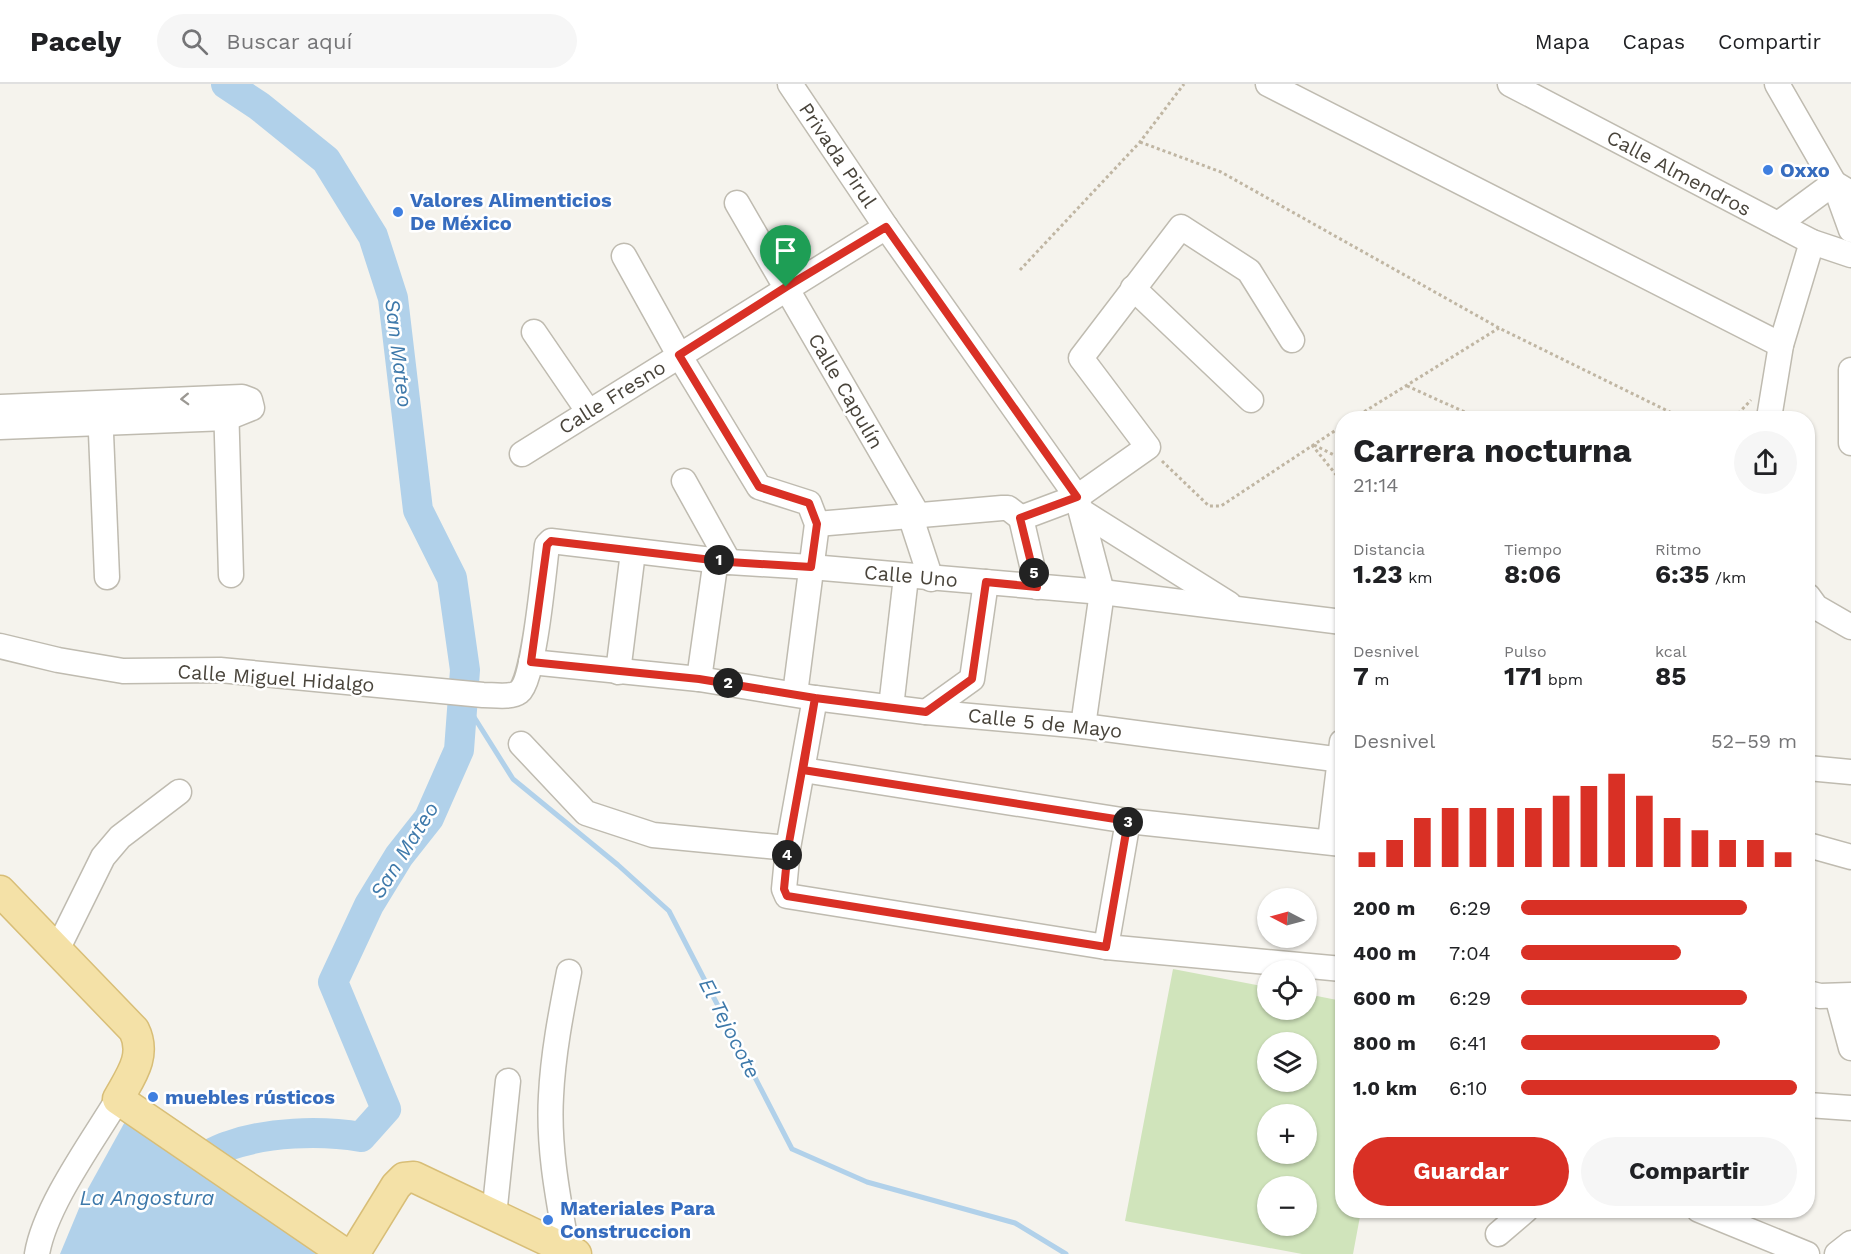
<!DOCTYPE html>
<html lang="es">
<head>
<meta charset="utf-8">
<style>
	body { margin:0; font-family:"Work Sans",sans-serif; background:#f6f6f6; color:#202124; height:100vh; display:flex; flex-direction:column; font-size:22px; white-space:nowrap }
	* { box-sizing:border-box; margin:0 }
	p { font-size:20px; color:#757577 }
	.icon { flex:none; width:33px; height:33px; fill:none; stroke:currentColor; stroke-width:2; stroke-linecap:round; stroke-linejoin:round }
	.map { position:relative; flex:1; overflow:hidden }
	.sheet { position:absolute; left:1335px; top:327px; width:480px; height:807px; display:flex; flex-direction:column; background:#fff; border-radius:24px; box-shadow:0 2px 4px #0004 }
	.sheet>* { flex:none }
	.needle { width:39px; rotate:276deg }
	.tools { position:absolute; left:1257px; top:804px; display:grid; gap:12px }
	.tools a { display:grid; place-items:center; width:60px; height:60px; border-radius:50%; background:#fff; box-shadow:0 2px 4px #0004; font-size:30px }
	.pin { position:absolute; display:grid; place-items:center; width:51px; height:51px; color:#fff; margin:-62px -26px; border-radius:50% 50% 50% 0; rotate:-45deg; box-shadow:0 0 6px #0007 }
	.pin .icon { rotate:45deg }
	.km { position:absolute; width:30px; height:30px; margin:-15px; border-radius:50%; background:#222; color:#fff; font-size:16px; line-height:30px; text-align:center }
	.round { display:grid; place-items:center; flex:none; width:63px; height:63px; border-radius:32px; background:#f6f6f6 }
	.head { display:flex; align-items:center; justify-content:space-between; height:102px; padding:0 18px }
	h1 { font-size:33px; font-weight:700; line-height:45px }
	.figures { display:grid; grid-template-columns:repeat(3,1fr); gap:9px; height:102px; padding:6px 18px }
	.figures div { display:grid; align-content:center }
	.figures b { font-size:26px; font-weight:700 }
	.figures small { font-size:16px; font-weight:400 }
	.figures p { font-size:16px }
	.chart { height:168px; padding:12px 18px }
	.chart p { display:flex; justify-content:space-between }
	.chart svg { width:100%; height:108px; margin-top:6px; stroke:#d93025; stroke-width:6 }
	.primary-button { display:flex; gap:12px; margin-top:auto; padding:12px 18px }
	.primary-button a { flex:1; height:69px; border-radius:36px; background:#d93025; color:#fff; font-size:24px; font-weight:700; line-height:69px; text-align:center }
	.primary-button a+a { background:#f6f6f6; color:#202124 }
	ul { padding:0 18px; list-style:none; font-size:20px }
	li { display:grid; grid-template-columns:96px 72px 1fr; align-items:center; height:45px }
	li i { height:15px; border-radius:8px; background:#d93025 }
	header { display:flex; align-items:center; gap:36px; box-sizing:border-box; height:84px; padding:0 30px; background:#fff; border-bottom:2px solid #e0e0e0 }
	header strong { font-size:28px }
	nav { display:flex; gap:33px; margin-inline-start:auto; font-size:21px }
	.search { width:420px; height:54px; background:#f6f6f6; display:flex; align-items:center; gap:15px; box-sizing:border-box; padding:0 21px; border-radius:33px; color:#757577; font-size:22px }
	.map>svg:first-child { display:block }
	.green { fill:#d0e4bb; fill-rule:evenodd }
	.water { fill:#b1d1ea }
	.lines { fill:none; stroke-linecap:round; stroke-linejoin:round }
	.stream { stroke:#b1d1ea; stroke-width:5 }
	.river { stroke:#b1d1ea; stroke-width:30 }
	.minor-casing { stroke:#bfbbb0; stroke-width:27 }
	.major-casing { stroke:#d8be77; stroke-width:33 }
	.path { stroke:#c0b6a3; stroke-width:3; stroke-dasharray:3 3; stroke-linecap:butt }
	.minor { stroke:#fff; stroke-width:24 }
	.major { stroke:#f4e1a7; stroke-width:30 }
	.oneway { stroke:#9b9893 }
	.route-casing { stroke:#fff; stroke-width:12 }
	.route { stroke:#d93025; stroke-width:8 }
	.shop-dot { fill:#3f7fe0; stroke:#fff; stroke-width:2 }
	.labels { text-anchor:middle; dominant-baseline:central; stroke-width:5; stroke-linejoin:round; paint-order:stroke }
	.street-label { font-size:20px; fill:#49443b; stroke:#fff }
	.shop-label { font-size:20px; font-weight:bold; fill:#366cbe; stroke:#fff; text-anchor:start }
	.water-label { font-size:21px; font-style:italic; fill:#3e79aa; stroke:#fff }
</style>
</head>
<body>
<header>
<strong>Pacely</strong>
<div class="search"><svg class="icon" aria-label="search" viewBox="0 0 24 24"><circle cx="10" cy="10" r="6"/><path d="M15 15l6 6"/></svg>Buscar aquí</div>
<nav><a>Mapa</a><a>Capas</a><a>Compartir</a></nav>
</header>
<div class="map">
<svg width="1851" height="1170" viewBox="0 0 1851 1170">
	<rect width="100%" height="100%" fill="#f5f3ed"/>
	<path class="green" d="M1173,885L1267,903L1268,926H1306L1307,910L1342,917V1126L1361,1127L1353,1170H1302L1125,1137ZM1268,958H1306V998H1268ZM1268,1030H1306V1070H1268ZM1268,1102H1306V1142H1268Z"/>
	<polygon class="water" points="127,1034 322,1170 60,1170 85,1110"/>
	<g class="lines">
		<polyline class="stream" points="464,617 513,695 618,781 669,827 792,1065 867,1098 1015,1139 1066,1170"/>
		<path class="river" d="M194,1078C205,1073 216,1066 228,1062C267,1048 320,1046 361,1053L386,1025L333,898L369,821L399,772L429,734L459,666L465,586L452,494L418,426L393,214L373,152L326,76L259,22L226,0"/>
		<defs>
			<g id="minor">
				<polyline points="790,0 886,143 1077,413 1102,508 1083,642"/>
				<polyline points="1268,0 1781,261"/>
				<polyline points="1510,0 1812,158 1851,171"/>
				<polyline points="1777,0 1834,99 1851,146"/>
				<polyline points="737,119 919,433"/>
				<polyline points="1778,140 1834,99 1847,107"/>
				<polyline points="624,172 679,271 759,403 809,419 817,440 795,610"/>
				<polyline points="1133,204 1251,316"/>
				<polyline points="534,248 588,327"/>
				<polyline points="1851,286 1851,359"/>
				<polyline points="226,319 231,491"/>
				<polyline points="0,323 242,313 250,316 252,324 227,334 0,343"/>
				<polyline points="100,325 107,493"/>
				<polyline points="1769,334 1781,261 1812,158"/>
				<polyline points="522,370 886,143"/>
				<polyline points="684,397 729,478"/>
				<polyline points="1084,429 1229,520"/>
				<polyline points="911,434 931,495"/>
				<polyline points="1021,434 1077,413 1148,363 1081,274 1181,143 1249,187 1292,256"/>
				<polyline points="1021,434 1037,503"/>
				<polyline points="817,440 1002,424 1008,424 1021,434"/>
				<polyline points="1808,512 1816,523 1851,543"/>
				<path d="M0,562L58,576L123,587L220,586L483,611C493,611 511,614 519,608C534,597 544,485 547,461L551,457L729,478L811,483L1102,508L1342,538"/>
				<polyline points="531,578 699,595 815,614 926,628 1083,642 1342,676"/>
				<polyline points="618,588 633,468"/>
				<polyline points="699,595 716,475"/>
				<polyline points="815,614 788,764 784,805 787,812 1106,863 1342,885"/>
				<polyline points="891,623 906,493"/>
				<polyline points="926,628 972,595 986,498"/>
				<polyline points="521,660 586,729 653,751 788,764"/>
				<polyline points="1808,684 1851,688"/>
				<polyline points="803,686 1128,737 1342,760"/>
				<polyline points="1330,757 1342,658"/>
				<polyline points="1808,761 1851,773"/>
				<polyline points="1106,863 1128,737"/>
				<polyline points="57,866 103,773 120,753 179,708"/>
				<polyline points="1808,909 1820,912 1851,911"/>
				<polyline points="1837,912 1851,964"/>
				<polyline points="1808,1021 1851,1024"/>
				<polyline points="1699,1126 1807,1170"/>
				<polyline points="494,1132 508,997"/>
				<polyline points="1498,1150 1526,1126"/>
				<path d="M37,1170C45,1122 92,1058 118,1015"/>
				<path d="M565,1170L567,1164C558,1114 548,1063 551,1012C553,970 561,929 569,888"/>
				<polyline points="1837,1170 1851,1159"/>
			</g>
			<g id="major">
				<path d="M0,807L134,946C147,972 130,993 118,1015L345,1170"/>
				<polyline points="351,1170 356,1167 396,1102 404,1094 414,1093 576,1170"/>
			</g>
		</defs>
		<use href="#minor" class="minor-casing"/>
		<use href="#major" class="major-casing"/>
		<g class="path">
			<polyline points="1140,58 1221,88 1499,244 1682,334"/>
			<polyline points="1020,186 1140,58 1184,0"/>
			<polyline points="1407,302 1478,334"/>
			<polyline points="1354,334 1499,244"/>
			<polyline points="1734,334 1751,316"/>
			<polyline points="1312,361 1342,398"/>
			<polyline points="1314,361 1342,375"/>
			<polyline points="1162,377 1209,422 1221,422 1342,342"/>
		</g>
		<use href="#minor" class="minor"/>
		<use href="#major" class="major"/>
	</g>
	<defs><path id="oneway-chevron" d="M-2-3.5L2.5 0L-2 3.5" fill="none" stroke-width="1.6" stroke-linecap="round" stroke-linejoin="round" transform="scale(1.5)"/></defs>
	<use class="oneway" href="#oneway-chevron" transform="translate(185 315) rotate(178)"/>
	<g class="lines">
		<defs>
			<polyline id="route" points="786,203 679,271 759,403 809,419 817,440 811,483 729,478 551,457 547,461 531,578 699,595 815,614 803,686 1128,737 1106,863 787,812 784,805 788,764 815,614 926,628 972,595 986,498 1037,503 1020,434 1077,413 886,143 786,203"/>
		</defs>
		<use href="#route" class="route-casing"/>
		<use href="#route" class="route"/>
	</g>
	<g class="shop-dot">
		<circle cx="1768" cy="86" r="6"/>
		<circle cx="398" cy="128" r="6"/>
		<circle cx="153" cy="1013" r="6"/>
		<circle cx="548" cy="1136" r="6"/>
	</g>
	<g class="labels">
		<g class="street-label">
			<text transform="translate(838 71) rotate(56)">Privada Pirul</text>
			<text transform="translate(1679 89) rotate(28)">Calle Almendros</text>
			<text transform="translate(846 307) rotate(60)">Calle Capulín</text>
			<text transform="translate(612 313) rotate(-32)">Calle Fresno</text>
			<text transform="translate(911 492) rotate(5)">Calle Uno</text>
			<text transform="translate(276 594) rotate(4)">Calle Miguel Hidalgo</text>
			<text transform="translate(1045 639) rotate(6)">Calle 5 de Mayo</text>
		</g>
		<g class="shop-label">
			<text x="1780" y="86">Oxxo</text>
			<text x="410" y="116">Valores Alimenticios<tspan x="410" dy="23">De México</tspan></text>
			<text x="165" y="1013">muebles rústicos</text>
			<text x="560" y="1124">Materiales Para<tspan x="560" dy="23">Construccion</tspan></text>
		</g>
		<g class="water-label">
			<text transform="translate(399 269) rotate(83)">San Mateo</text>
			<text transform="translate(404 766) rotate(-58)">San Mateo</text>
			<text transform="translate(730 944) rotate(63)">El Tejocote</text>
			<text x="147" y="1113">La Angostura</text>
		</g>
	</g>
</svg>
<div class="tools">
<a><svg class="needle" viewBox="-14 -14 28 28"><path d="M0-13l5 13h-10z" fill="#e53935"/><path d="M0 13l5-13h-10z" fill="#757577"/></svg></a>
<a><svg class="icon" aria-label="locate" viewBox="0 0 24 24"><circle cx="12" cy="12" r="6"/><path d="M12 2v4M12 18v4M2 12h4M18 12h4"/></svg></a>
<a><svg class="icon" aria-label="layers" viewBox="0 0 24 24"><path d="M12 4l9 5-9 5-9-5zM3 14l9 5 9-5"/></svg></a>
<a>+</a>
<a>−</a>
</div>
<div class="pin" style="left:786px;top:203px;background:#1e9e55"><svg class="icon" aria-label="arrive" viewBox="0 0 24 24"><path d="M6 21V4h12l-3 4 3 4H6"/></svg></div>
<b class="km" style="left:719px;top:476px">1</b>
<b class="km" style="left:728px;top:599px">2</b>
<b class="km" style="left:1128px;top:738px">3</b>
<b class="km" style="left:787px;top:771px">4</b>
<b class="km" style="left:1034px;top:489px">5</b>
<section class="sheet">
<div class="head"><div><h1>Carrera nocturna</h1><p>21:14</p></div><a class="round"><svg class="icon" aria-label="share" viewBox="0 0 24 24"><path d="M12 15V3M7 8l5-5 5 5M5 13v7h14v-7"/></svg></a></div>
<div class="figures">
<div><p>Distancia</p><b>1.23<small> km</small></b></div>
<div><p>Tiempo</p><b>8:06</b></div>
<div><p>Ritmo</p><b>6:35<small> /km</small></b></div>
</div>
<div class="figures">
<div><p>Desnivel</p><b>7<small> m</small></b></div>
<div><p>Pulso</p><b>171<small> bpm</small></b></div>
<div><p>kcal</p><b>85</b></div>
</div>
<div class="chart"><p><span>Desnivel</span>52–59 m</p>
<svg viewBox="0 0 160 44" preserveAspectRatio="none"><path d="M5 44V38M15 44V33M25 44V24M35 44V20M45 44V20M55 44V20M65 44V20M75 44V15M85 44V11M95 44V6M105 44V15M115 44V24M125 44V29M135 44V33M145 44V33M155 44V38"/></svg>
</div>
<ul>
<li><b>200 m</b>6:29<i style="width:82%"></i></li>
<li><b>400 m</b>7:04<i style="width:58%"></i></li>
<li><b>600 m</b>6:29<i style="width:82%"></i></li>
<li><b>800 m</b>6:41<i style="width:72%"></i></li>
<li><b>1.0 km</b>6:10<i style="width:100%"></i></li>
</ul>
<div class="primary-button"><a>Guardar</a><a>Compartir</a></div>
</section>
</div>
</body>
</html>
